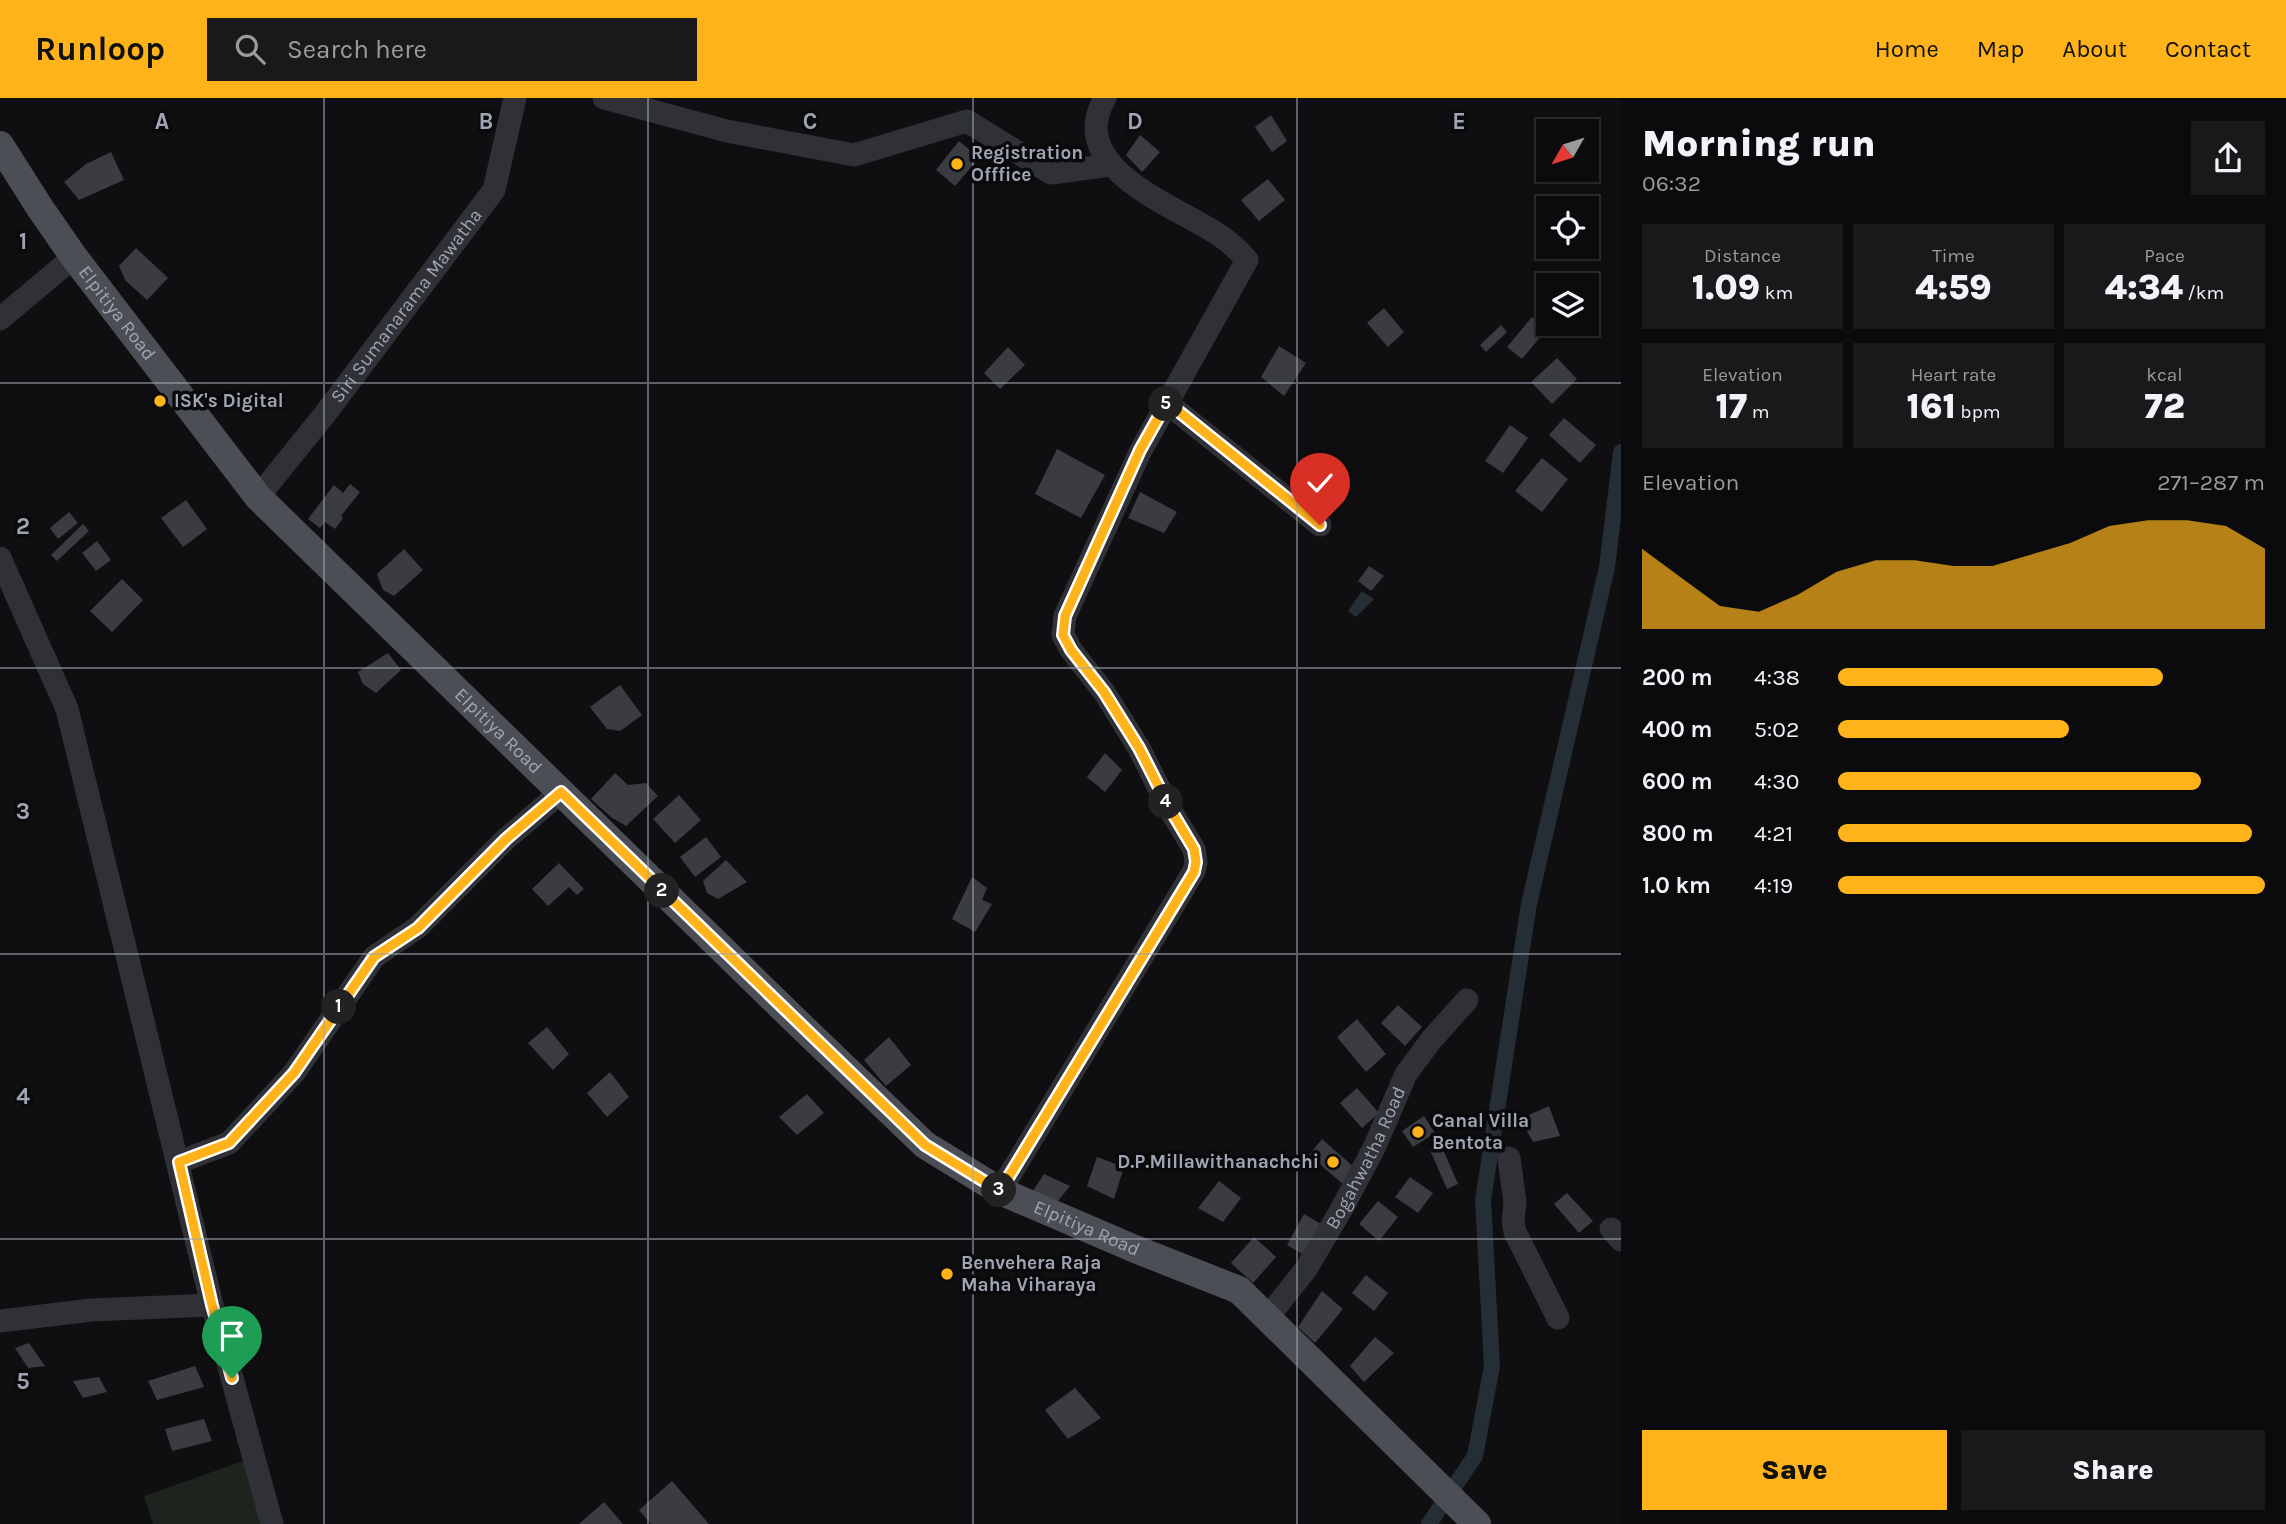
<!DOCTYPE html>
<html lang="en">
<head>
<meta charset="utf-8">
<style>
	body { margin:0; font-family:Karla,sans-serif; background:#19191b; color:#f1f3f6; height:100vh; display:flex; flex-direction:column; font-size:26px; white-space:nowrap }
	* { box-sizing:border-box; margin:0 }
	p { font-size:23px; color:#9a9b9d }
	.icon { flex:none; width:38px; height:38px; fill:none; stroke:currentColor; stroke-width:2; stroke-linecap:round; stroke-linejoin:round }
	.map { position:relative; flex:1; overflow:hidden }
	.details { display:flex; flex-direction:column; background:#0b0b0d; width:665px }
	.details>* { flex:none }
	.needle { width:46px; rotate:231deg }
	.buttons { position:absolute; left:1536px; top:21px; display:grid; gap:14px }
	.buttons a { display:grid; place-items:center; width:63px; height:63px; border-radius:0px; background:#0b0b0d; box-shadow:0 4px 10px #0003,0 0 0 2px #2b2b2e; font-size:35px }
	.pin { position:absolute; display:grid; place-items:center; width:60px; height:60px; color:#fff; margin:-72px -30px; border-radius:50% 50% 50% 0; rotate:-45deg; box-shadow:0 0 7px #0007 }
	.pin .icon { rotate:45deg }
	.km { position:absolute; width:35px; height:35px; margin:-18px; border-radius:50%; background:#222; color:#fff; font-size:19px; line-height:35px; text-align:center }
	.round { display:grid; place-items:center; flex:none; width:74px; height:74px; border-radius:0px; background:#19191b }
	.overview { display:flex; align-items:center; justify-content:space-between; height:119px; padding:0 21px }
	h1 { font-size:38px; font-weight:800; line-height:52px }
	.stats { display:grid; grid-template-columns:repeat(3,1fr); gap:10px; height:119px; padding:7px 21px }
	.stats div { display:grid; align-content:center; border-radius:0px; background:#19191b; text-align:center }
	.stats b { font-size:35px; font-weight:800 }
	.stats small { font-size:19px; font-weight:400 }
	.stats p { font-size:19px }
	.chart { height:196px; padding:14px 21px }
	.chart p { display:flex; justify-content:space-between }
	.chart svg { width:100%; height:126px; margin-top:7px; fill:#ffb31a; opacity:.7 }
	.cta { display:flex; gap:14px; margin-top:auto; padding:14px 21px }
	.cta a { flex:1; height:80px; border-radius:0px; background:#ffb31a; color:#111; font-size:28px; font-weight:800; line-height:80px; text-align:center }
	.cta a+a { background:#19191b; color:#f1f3f6 }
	ul { padding:0 21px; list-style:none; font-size:23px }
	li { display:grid; grid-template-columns:112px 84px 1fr; align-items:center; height:52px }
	li i { height:18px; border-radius:9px; background:#ffb31a }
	header { display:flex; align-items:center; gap:42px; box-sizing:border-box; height:98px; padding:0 35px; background:#ffb31a; color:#111 }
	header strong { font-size:33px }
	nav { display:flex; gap:38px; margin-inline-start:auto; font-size:24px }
	.search { width:490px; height:63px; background:#19191b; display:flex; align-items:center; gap:18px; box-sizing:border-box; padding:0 24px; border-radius:0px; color:#9a9b9d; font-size:26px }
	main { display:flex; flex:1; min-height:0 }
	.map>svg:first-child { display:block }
	.green { fill:#1c241d }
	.water { fill:#252e35 }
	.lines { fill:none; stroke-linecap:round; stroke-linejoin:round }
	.canal { stroke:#252e35; stroke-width:16 }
	.building { fill:#3b3c41 }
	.minor { stroke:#303136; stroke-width:23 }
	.major { stroke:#4c4e55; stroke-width:28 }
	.route-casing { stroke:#fff; stroke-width:14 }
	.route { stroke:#ffb31a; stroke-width:9 }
	.grid { fill:none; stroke:#9fa5b3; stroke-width:2; stroke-opacity:0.55 }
	.poi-dot { fill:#ffb31a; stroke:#0a0a0c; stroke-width:2.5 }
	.labels { text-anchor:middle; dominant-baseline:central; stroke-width:7; stroke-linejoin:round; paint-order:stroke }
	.poi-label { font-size:19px; font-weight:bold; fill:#9fa5b3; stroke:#0a0a0c; text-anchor:start }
	.street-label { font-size:19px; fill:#9fa5b3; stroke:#0a0a0c }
	.grid-label { font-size:23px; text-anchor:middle; font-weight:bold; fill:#9fa5b3; stroke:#0a0a0c; stroke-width:7; stroke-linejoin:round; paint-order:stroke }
</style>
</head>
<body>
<header>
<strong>Runloop</strong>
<div class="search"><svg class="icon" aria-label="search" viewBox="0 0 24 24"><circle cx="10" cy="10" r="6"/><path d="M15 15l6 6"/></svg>Search here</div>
<nav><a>Home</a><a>Map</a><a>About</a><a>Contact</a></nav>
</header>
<main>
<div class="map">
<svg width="1621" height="1426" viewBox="0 0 1621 1426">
	<rect width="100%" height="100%" fill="#0f0f11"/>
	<polygon class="green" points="246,1362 265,1426 153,1426 144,1398"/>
	<polygon class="water" points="1362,493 1374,501 1356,519 1348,513"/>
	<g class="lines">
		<polyline class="canal" points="1429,1426 1475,1358 1492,1268 1483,1102 1529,806 1607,469 1621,354"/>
	</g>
	<g class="building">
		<polygon points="1271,17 1287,43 1272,54 1255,29"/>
		<polygon points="1140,37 1160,54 1142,74 1126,57"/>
		<polygon points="959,43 979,60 955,88 936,72"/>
		<polygon points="111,54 124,82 79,102 64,84 86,66"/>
		<polygon points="1268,81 1285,102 1259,123 1241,102"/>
		<polygon points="136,150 168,180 147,202 125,182 119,168"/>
		<polygon points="1384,210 1404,234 1388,249 1367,225"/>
		<polygon points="1532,219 1547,231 1522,261 1507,249"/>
		<polygon points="1501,227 1507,234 1486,254 1480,247"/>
		<polygon points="1279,248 1306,265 1284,298 1261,279"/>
		<polygon points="1008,249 1025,267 1000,291 984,275"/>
		<polygon points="1557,260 1577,281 1552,306 1531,284"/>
		<polygon points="1564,320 1596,347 1580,365 1549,337"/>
		<polygon points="1510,327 1528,340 1503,375 1485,363"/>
		<polygon points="1057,351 1105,377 1081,420 1035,396"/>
		<polygon points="1542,360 1568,381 1542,414 1515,393"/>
		<polygon points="350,386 360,394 341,418 343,420 335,431 325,424 320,430 308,421 334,387 343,395"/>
		<polygon points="1140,394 1177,414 1164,435 1128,420"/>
		<polygon points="186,402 207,431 183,449 161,420"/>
		<polygon points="69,414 78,425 58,441 50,430"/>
		<polygon points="83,426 89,433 57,463 51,457"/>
		<polygon points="97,443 111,462 96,473 82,455"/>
		<polygon points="404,451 423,472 394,498 383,492 377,476"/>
		<polygon points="1369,468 1384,478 1371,493 1358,483"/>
		<polygon points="122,481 143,502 112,534 90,513"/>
		<polygon points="388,555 401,572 376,595 363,586 358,574"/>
		<polygon points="620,587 642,617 620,633 607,631 590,609"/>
		<polygon points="1105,655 1122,672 1105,694 1087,679"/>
		<polygon points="615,675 628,687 646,685 658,698 626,728 611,719 591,701"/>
		<polygon points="679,697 701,722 675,745 653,721"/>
		<polygon points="706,739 721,759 695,779 680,759"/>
		<polygon points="726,762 747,784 718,801 707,795 703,783"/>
		<polygon points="559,765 584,791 577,797 569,789 548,808 532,791"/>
		<polygon points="972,779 987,790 982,802 992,806 975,834 952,821"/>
		<polygon points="1398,907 1422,929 1405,948 1381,925"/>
		<polygon points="1357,921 1386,956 1366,974 1337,939"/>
		<polygon points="547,929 569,956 553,972 528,945"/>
		<polygon points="889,939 911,967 886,988 864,962"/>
		<polygon points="610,974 629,999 607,1019 587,995"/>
		<polygon points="1357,990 1379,1015 1362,1030 1340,1005"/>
		<polygon points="807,996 824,1015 797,1037 779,1019"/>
		<polygon points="1549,1008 1560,1038 1533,1044 1520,1021"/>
		<polygon points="1424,1018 1435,1035 1413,1049 1402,1033"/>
		<polygon points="1322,1041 1356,1071 1345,1088 1309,1057"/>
		<polygon points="1441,1047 1458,1086 1447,1091 1430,1052"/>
		<polygon points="1097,1059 1124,1069 1114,1101 1087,1088"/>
		<polygon points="1044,1076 1070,1088 1058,1103 1033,1093"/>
		<polygon points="1410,1079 1433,1095 1418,1115 1395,1099"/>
		<polygon points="1219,1083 1241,1100 1223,1124 1198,1110"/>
		<polygon points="1567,1095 1593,1123 1579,1135 1554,1106"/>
		<polygon points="1378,1103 1398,1119 1379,1143 1359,1126"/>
		<polygon points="1304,1116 1321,1126 1304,1157 1287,1147"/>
		<polygon points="1254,1139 1276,1159 1253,1185 1231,1165"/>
		<polygon points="1366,1177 1388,1195 1374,1213 1352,1195"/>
		<polygon points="1322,1193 1343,1211 1315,1245 1298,1229"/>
		<polygon points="1375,1239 1394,1255 1364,1284 1350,1268"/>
		<polygon points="29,1245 45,1268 28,1270 15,1250"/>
		<polygon points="195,1268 204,1289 157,1302 148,1283"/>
		<polygon points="99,1279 107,1294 83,1300 73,1283"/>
		<polygon points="1075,1290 1101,1320 1068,1341 1045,1312"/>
		<polygon points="204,1321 212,1343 172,1353 165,1331"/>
		<polygon points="672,1383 709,1426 651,1426 639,1412"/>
		<polygon points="604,1404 623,1426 579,1426"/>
	</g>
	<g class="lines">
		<g class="minor">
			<polyline points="604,0 727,33 854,57 967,23 1051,75 1111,67"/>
			<polyline points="0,221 74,159"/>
			<polyline points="1167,305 1320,427"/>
			<path id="s1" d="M258,399L325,316L494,92L515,0"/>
			<polyline points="0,460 67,611 212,1207 272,1426"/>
			<polyline points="1509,1060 1515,1105 1513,1123 1515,1134 1558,1220"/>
			<polyline points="179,1064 229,1045 294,975 374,859 418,829 506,741 561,694"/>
			<path d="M1000,1093L1194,773L1196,764L1194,751L1169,710L1139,650L1104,594L1071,552L1063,537L1065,518L1141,352L1247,162C1239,153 1230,144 1219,137C1177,108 1064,71 1105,0"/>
			<polyline points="1611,1131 1621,1142"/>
			<path id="s2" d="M1267,1220L1306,1171L1341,1112L1374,1050L1406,976L1432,941L1467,902"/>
			<polyline points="0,1223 91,1212 212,1207"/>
		</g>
		<path class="major" id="s3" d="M0,47L40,110L74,159L258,399L800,927L925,1047L1000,1093L1135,1151L1239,1192L1477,1426"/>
	</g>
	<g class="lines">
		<defs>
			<polyline id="route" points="232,1280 212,1207 179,1064 229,1045 294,975 374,859 418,830 506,741 561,694 925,1047 1000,1093 1194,774 1196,764 1194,751 1169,709 1139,650 1104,594 1071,552 1063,537 1065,518 1140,352 1167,304 1320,427"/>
		</defs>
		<use href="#route" class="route-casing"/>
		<use href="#route" class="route"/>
	</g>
	<path class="grid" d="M324,0V1426M648,0V1426M973,0V1426M1297,0V1426M0,285H1621M0,570H1621M0,856H1621M0,1141H1621"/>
	<g class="poi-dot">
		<circle cx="957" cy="66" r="7"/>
		<circle cx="160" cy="303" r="7"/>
		<circle cx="1418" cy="1034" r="7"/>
		<circle cx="1333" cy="1064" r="7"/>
		<circle cx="947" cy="1176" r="7"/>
	</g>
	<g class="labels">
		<g class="poi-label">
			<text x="971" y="55">Registration<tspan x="971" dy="22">Offfice</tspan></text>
			<text x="174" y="303">ISK's Digital</text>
			<text x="1432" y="1023">Canal Villa<tspan x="1432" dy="22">Bentota</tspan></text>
			<text x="1319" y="1064" text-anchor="end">D.P.Millawithanachchi</text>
			<text x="961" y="1165">Benvehera Raja<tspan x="961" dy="22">Maha Viharaya</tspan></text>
		</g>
		<g class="street-label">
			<text stroke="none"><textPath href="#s1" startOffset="242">Siri Sumanarama Mawatha</textPath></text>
			<text stroke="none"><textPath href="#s3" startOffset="205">Elpitiya Road</textPath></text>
			<text stroke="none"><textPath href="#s3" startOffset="772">Elpitiya Road</textPath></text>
			<text stroke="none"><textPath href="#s2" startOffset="189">Bogahwatha Road</textPath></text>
			<text stroke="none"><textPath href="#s3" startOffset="1549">Elpitiya Road</textPath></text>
		</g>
	</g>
	<g class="grid-label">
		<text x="162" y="31">A</text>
		<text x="486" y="31">B</text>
		<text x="810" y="31">C</text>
		<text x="1135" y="31">D</text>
		<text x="1459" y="31">E</text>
		<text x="23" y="151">1</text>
		<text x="23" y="436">2</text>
		<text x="23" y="721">3</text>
		<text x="23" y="1006">4</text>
		<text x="23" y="1291">5</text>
	</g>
</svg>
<div class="buttons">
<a><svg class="needle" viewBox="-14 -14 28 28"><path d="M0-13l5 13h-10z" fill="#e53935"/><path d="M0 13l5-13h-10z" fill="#9a9b9d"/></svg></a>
<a><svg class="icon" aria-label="locate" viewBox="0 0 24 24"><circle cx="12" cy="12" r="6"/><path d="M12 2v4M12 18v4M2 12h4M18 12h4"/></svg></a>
<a><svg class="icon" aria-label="layers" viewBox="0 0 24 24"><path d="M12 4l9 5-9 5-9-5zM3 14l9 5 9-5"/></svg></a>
</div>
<div class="pin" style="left:232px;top:1280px;background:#1e9e55"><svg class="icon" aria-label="arrive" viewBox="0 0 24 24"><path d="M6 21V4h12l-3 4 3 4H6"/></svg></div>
<div class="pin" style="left:1320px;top:427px;background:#d93025"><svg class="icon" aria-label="check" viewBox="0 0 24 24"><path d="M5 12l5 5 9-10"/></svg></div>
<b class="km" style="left:339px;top:909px">1</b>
<b class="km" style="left:662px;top:793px">2</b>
<b class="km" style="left:999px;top:1092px">3</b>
<b class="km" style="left:1166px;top:704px">4</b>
<b class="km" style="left:1166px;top:306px">5</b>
</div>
<section class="details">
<div class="overview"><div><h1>Morning run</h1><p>06:32</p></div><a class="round"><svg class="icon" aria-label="share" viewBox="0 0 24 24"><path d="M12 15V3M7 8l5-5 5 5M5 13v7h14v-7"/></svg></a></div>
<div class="stats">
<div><p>Distance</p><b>1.09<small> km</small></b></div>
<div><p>Time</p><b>4:59</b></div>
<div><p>Pace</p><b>4:34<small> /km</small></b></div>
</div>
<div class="stats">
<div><p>Elevation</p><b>17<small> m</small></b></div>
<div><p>Heart rate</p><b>161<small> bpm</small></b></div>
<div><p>kcal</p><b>72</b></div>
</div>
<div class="chart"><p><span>Elevation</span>271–287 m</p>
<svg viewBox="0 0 160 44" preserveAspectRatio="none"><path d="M0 44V16L10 26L20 36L30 38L40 32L50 24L60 20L70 20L80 22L90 22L100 18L110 14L120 8L130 6L140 6L150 8L160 16V44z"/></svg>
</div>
<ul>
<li><b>200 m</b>4:38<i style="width:76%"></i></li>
<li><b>400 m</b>5:02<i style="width:54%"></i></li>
<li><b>600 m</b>4:30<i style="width:85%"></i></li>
<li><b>800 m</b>4:21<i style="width:97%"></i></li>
<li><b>1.0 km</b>4:19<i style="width:100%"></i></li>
</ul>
<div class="cta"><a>Save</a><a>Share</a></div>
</section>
</main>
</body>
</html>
